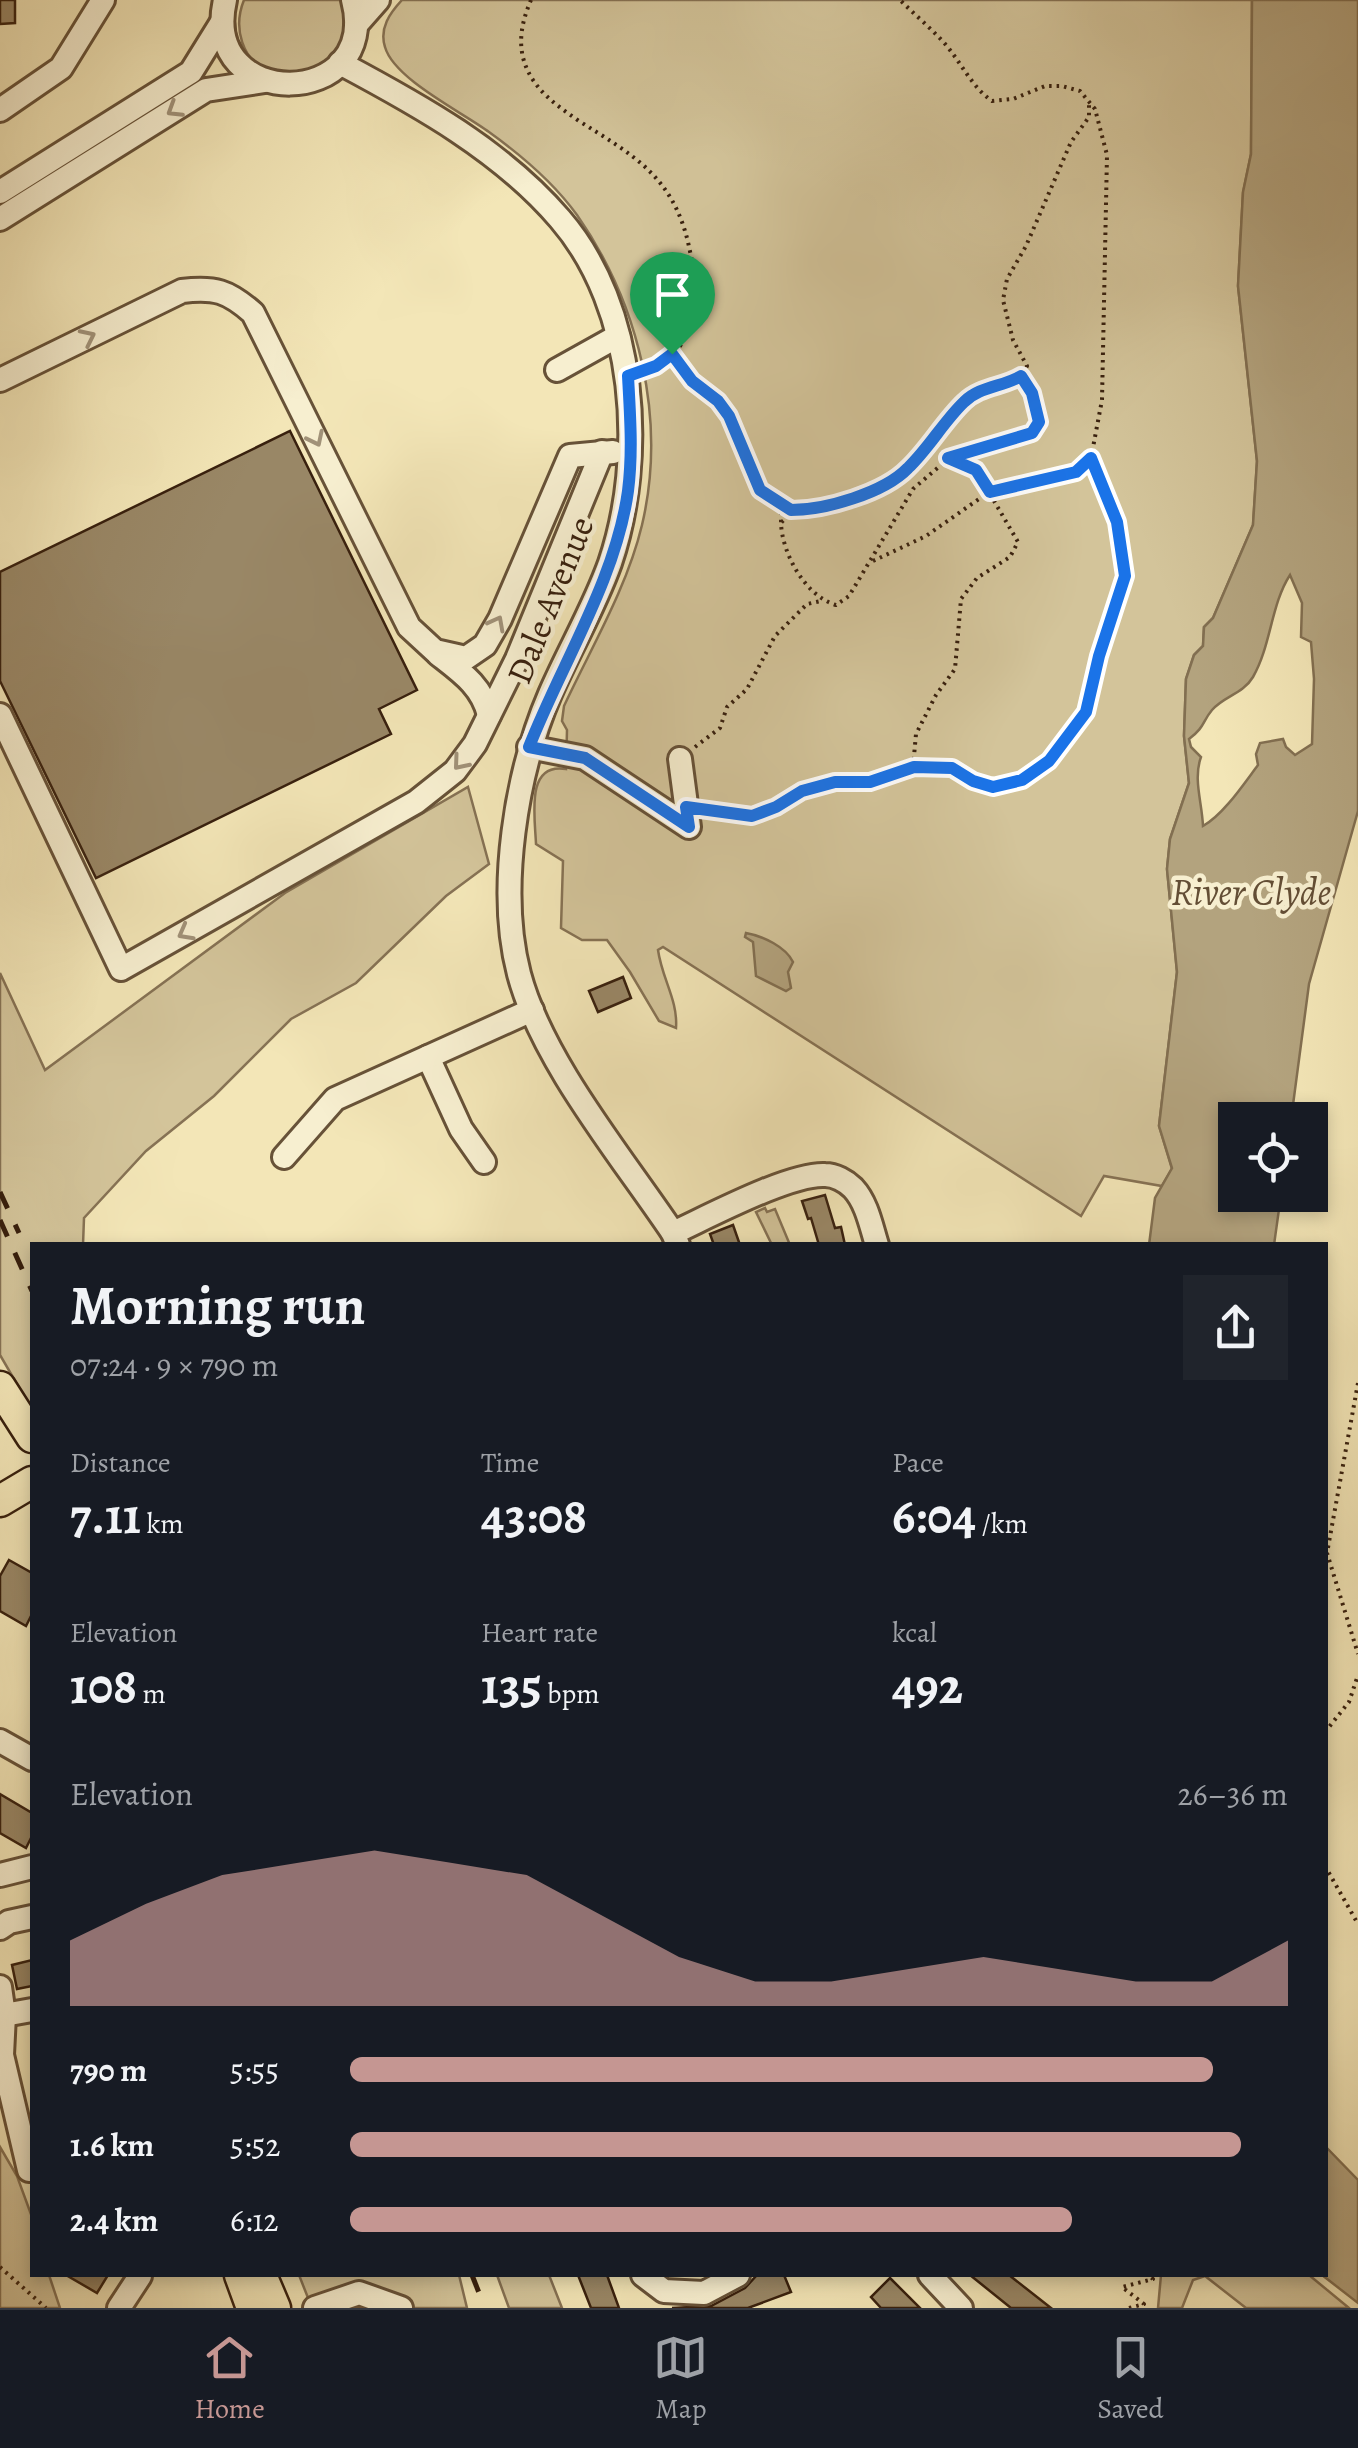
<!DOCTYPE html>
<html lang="en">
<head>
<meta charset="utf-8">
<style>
	body { margin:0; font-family:Alegreya,serif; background:#20242c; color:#f1f3f6; height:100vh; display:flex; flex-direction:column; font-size:38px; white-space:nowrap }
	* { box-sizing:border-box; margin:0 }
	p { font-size:32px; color:#9ea1a6 }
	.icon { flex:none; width:55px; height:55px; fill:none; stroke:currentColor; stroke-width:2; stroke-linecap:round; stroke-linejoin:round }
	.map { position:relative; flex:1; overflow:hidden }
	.side { position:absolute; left:30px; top:1242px; width:1298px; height:1035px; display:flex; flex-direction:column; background:#171b24; border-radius:0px; box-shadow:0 5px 15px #0003 }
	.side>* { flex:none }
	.tools { position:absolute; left:1218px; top:1102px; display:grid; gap:20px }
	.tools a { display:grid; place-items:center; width:110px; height:110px; border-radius:0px; background:#171b24; box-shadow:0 5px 15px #0003; font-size:50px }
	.pin { position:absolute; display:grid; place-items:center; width:85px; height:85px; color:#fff; margin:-102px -42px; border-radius:50% 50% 50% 0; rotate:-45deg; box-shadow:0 0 10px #0007 }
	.pin .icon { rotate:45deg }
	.round { display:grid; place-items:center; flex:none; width:105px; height:105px; border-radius:0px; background:#20242c }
	.overview { display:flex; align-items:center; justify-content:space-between; height:170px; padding:0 40px }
	h1 { font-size:55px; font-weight:600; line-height:75px }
	.stats { display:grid; grid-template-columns:repeat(3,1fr); gap:15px; height:170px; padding:10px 40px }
	.stats div { display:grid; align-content:center }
	.stats b { font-size:50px; font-weight:600 }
	.stats small { font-size:28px; font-weight:400 }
	.stats p { font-size:28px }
	.chart { height:280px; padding:20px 40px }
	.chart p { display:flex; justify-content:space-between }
	.chart svg { width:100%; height:180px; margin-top:10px; fill:#c59692; opacity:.7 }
	ul { padding:0 40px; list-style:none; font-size:32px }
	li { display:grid; grid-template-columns:160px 120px 1fr; align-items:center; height:75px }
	li i { height:25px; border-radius:12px; background:#c59692 }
	.tab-bar { display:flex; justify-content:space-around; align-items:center; height:140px; border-top:2px solid #363941; background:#171b24; font-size:28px; color:#9ea1a6 }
	.tab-bar a { display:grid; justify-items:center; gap:5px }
	.tab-bar .on { color:#c59692 }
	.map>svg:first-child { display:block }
	.green { fill:#d3c49a; stroke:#867254; stroke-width:2.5 }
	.water { fill:#b3a37e; stroke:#826f51; stroke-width:2.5; fill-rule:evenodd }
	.building { fill:#998766; stroke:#38200e; stroke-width:2.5 }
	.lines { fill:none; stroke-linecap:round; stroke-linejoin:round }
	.minor-casing { stroke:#675238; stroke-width:28 }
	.major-casing { stroke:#38200e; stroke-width:35 }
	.path { stroke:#38200e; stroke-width:4; stroke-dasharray:2.5 5; stroke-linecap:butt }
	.minor { stroke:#f7efd0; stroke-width:22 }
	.major { stroke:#f3e6b7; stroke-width:30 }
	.rail { stroke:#38200e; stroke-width:5; stroke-dasharray:18 18; stroke-linecap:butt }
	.oneway { stroke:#a19279 }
	.route-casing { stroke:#fff; stroke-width:20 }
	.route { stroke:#1a73e8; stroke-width:12 }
	.labels { text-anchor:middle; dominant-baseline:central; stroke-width:9; stroke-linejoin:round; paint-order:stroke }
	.street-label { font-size:35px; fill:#38200e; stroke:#f7efd0 }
	.water-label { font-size:38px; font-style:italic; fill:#634e35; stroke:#f7efd0 }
</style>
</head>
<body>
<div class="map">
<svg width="1358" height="2308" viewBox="0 0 1358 2308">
	<rect width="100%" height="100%" fill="#f3e6b7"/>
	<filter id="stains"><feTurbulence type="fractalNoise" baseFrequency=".002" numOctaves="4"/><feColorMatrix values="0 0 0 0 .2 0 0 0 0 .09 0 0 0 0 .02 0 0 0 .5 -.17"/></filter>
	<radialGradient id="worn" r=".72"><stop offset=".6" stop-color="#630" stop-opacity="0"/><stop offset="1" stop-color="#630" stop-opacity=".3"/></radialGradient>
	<g class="green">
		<path d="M244,0H341C354,32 339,49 319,71C306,72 284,78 272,73C241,62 233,27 244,0Z"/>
		<path d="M402,0H1252L1251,154L1243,193L1238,286L1257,461L1253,525L1213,618L1204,627L1203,646L1194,655L1186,679L1184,736L1189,783L1170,839L1167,869L1177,972L1159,1126L1172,1169L1162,1186L1104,1176L1081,1216L663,947L658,950C662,979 678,1000 676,1028L659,1021L630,972L607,940H582L561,928L563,861L536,844C535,817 525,762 566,769L567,730L562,721L564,706C591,648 627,588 642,525C667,419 639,304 577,215C554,183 521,155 489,132C462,112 394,79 385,47C379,28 390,13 402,0Z"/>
		<polygon points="468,787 489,864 446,896 356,983 291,1019 214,1096 146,1151 84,1218 83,1245 32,1245 32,1410 0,1355 0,973 45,1070 285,893"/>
		<polygon points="765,1208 767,1212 775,1209 790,1245 772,1245 756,1212"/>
		<polygon points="0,2147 17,2176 32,2217 32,2275 49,2275 60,2308 0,2308"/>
		<polygon points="299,2275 459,2275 467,2308 312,2308"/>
		<polygon points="497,2275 549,2275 562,2308 509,2308"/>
		<polygon points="1161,2275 1309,2275 1349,2308 1246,2308 1205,2276 1193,2280 1182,2308 1158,2308"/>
	</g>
	<g class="water">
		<path d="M1252,0H1358V811L1309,984L1291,1120H1235V1195H1281L1274,1245H1149L1155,1198L1172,1168L1159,1126L1177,972L1167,869L1170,839L1189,783L1184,736L1186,679L1194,655L1203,646L1204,627L1213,618L1253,525L1257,461L1238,286L1243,192L1251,154ZM1290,575L1302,603L1301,637L1311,642L1314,679L1312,744L1295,755L1286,747L1283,739L1260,743L1256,754L1258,765C1243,785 1223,815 1203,826C1202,802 1193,779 1201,757L1191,747L1189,739C1205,727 1202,722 1212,710C1224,696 1243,694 1253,677C1271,646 1271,604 1290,575Z"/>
		<path d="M746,933C763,936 786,947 793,962L788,972L791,988L786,991L756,976L753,942L745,937Z"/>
		<polygon points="1325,2146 1358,2180 1358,2303 1322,2275 1325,2275"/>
	</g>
	<g class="building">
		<polygon points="0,0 15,0 15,23 0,24"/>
		<polygon points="290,431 417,690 379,709 391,734 96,878 0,681 0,572"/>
		<polygon points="623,977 631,998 598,1012 589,991"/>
		<polygon points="825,1195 835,1228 841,1227 845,1245 819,1245 811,1218 808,1219 802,1201"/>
		<polygon points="733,1225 740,1245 714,1245 710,1234"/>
		<polygon points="9,1560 32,1573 32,1614 26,1626 0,1611 0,1576"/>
		<polygon points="0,1794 32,1813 32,1836 26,1848 0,1833"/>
		<polygon points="32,1960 32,1986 17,1989 12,1965"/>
		<polygon points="66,2275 108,2275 97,2293"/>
		<polygon points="578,2275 607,2275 619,2308 591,2308"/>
		<polygon points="757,2275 784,2275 791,2292 748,2308 672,2308 711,2306 745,2288"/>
		<polygon points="970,2275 1009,2275 1051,2308 1011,2308"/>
		<polygon points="890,2278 920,2308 881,2308 871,2297"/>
	</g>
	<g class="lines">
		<defs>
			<g id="minor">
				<path d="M225,0C199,113 382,110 353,0"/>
				<polyline points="356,25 378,0"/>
				<path d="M340,63C419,105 502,151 560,219C637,308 646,457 610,563C594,608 569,650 550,694C516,773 497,890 519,974C542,1061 622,1157 673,1233L678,1245"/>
				<polyline points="0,110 61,68 103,0"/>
				<polyline points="0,192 191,72 222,22"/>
				<polyline points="0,219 206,90 265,81"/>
				<polyline points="557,370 618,336"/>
				<path d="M0,380L182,291C215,287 228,291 253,313L409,627L435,651L466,658L485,645L500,619L570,456L613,452"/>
				<path d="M438,654C461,672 482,686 489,715"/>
				<polyline points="0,715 121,969 416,802 455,771 475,744 517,659 602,452"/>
				<polyline points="529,747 585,758 689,827 680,759"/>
				<polyline points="428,1057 461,1129 484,1162"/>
				<polyline points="284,1157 335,1099 532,1010"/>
				<path d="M673,1233C708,1217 790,1173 825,1175C835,1175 846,1181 853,1188C867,1203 871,1226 877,1245"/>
				<polyline points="0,1741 32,1759"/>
				<polyline points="0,1875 32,1867"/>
				<polyline points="0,1928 9,1922 32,1917"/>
				<polyline points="0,1987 4,2015 2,2055 29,2170"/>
				<polyline points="4,2015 32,2010"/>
				<polyline points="643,2275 664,2291 704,2293 738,2275"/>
				<polyline points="930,2275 961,2308"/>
				<polyline points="119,2308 140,2276"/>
				<polyline points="315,2308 359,2293 401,2308"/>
			</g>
			<g id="major">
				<polyline points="0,1387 32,1437"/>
				<polyline points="0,1501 32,1482"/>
				<polyline points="240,2275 252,2308"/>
				<polyline points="261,2275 275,2308"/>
			</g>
		</defs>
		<use href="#minor" class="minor-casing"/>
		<use href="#major" class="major-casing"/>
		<g class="path">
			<path d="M531,0C519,28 516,54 533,80C545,98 562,109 579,121C633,155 672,176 688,242C693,266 699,287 694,311C687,344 675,359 643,370"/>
			<polyline points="673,355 692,381 718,401 729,417 760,491 781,511 781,523"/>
			<path d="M1021,376L1032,393L1039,422L1032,433L948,459L913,489L849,596L836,605C805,596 782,553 781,523C798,503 850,502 876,489C885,484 895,479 903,473C928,455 942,422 965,401C981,386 1003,387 1021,376L1027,366L1013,340L1003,300L1007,279L1026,246L1071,142L1089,117V102"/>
			<polyline points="776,503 791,510 800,510"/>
			<polyline points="873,561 926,536 989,492 1076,472 1091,458"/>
			<polyline points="695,747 720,728 727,707 747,689 775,636 807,604 821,601"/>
			<polyline points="913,767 916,734 936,695 955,669 961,599 977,578 1010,557 1018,542 976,470 948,459"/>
			<path d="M706,811L752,816L776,807L801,791L835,783L870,782L913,767L953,768L973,781L993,787L1021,779L1049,761L1086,712L1099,657L1125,576L1117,522L1091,458L1102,400L1107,155L1095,109L1080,91L1062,86H1045L1013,99L992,101C972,87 962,64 946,45C932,29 915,15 900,0"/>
			<polyline points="1358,1383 1327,1553 1358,1654"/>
			<polyline points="1325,1732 1349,1702 1358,1675"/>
			<polyline points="1325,1866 1358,1924"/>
			<polyline points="0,2267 46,2308"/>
			<polyline points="1129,2308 1144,2304 1122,2287 1153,2279 1148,2275"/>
		</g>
		<use href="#minor" class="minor"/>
		<use href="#major" class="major"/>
		<g class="rail">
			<polyline points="0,1192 19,1233"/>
			<polyline points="0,1220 32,1291"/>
			<polyline points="472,2275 485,2308"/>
		</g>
	</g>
	<defs><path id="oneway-chevron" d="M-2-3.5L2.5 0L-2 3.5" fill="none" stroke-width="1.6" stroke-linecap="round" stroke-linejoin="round" transform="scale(2.5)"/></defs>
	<g class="oneway">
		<use href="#oneway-chevron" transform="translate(174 110) rotate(148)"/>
		<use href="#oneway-chevron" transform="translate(88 337) rotate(-26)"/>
		<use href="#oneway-chevron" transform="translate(316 439) rotate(64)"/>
		<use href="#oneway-chevron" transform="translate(497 623) rotate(-62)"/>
		<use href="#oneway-chevron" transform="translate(460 763) rotate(130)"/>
		<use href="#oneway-chevron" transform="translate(185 933) rotate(151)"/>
	</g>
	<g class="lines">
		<defs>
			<path id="route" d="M672,354L692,381L718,401L729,416L760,490L791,510C825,510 884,493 908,468C929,448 944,421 964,402C980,386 1003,387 1021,376L1032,393L1039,422L1032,433L948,458L976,470L990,492L1076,472L1091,458L1117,522L1125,576L1099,656L1086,712L1049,761L1022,780L993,787L973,781L952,768L914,767L870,782H835L802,791L776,807L752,816L686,807L689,827L585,758L529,747C561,665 616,579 628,491C633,452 630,414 628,376L656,366Z"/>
		</defs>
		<use href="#route" class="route-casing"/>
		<use href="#route" class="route"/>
	</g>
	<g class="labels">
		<g class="street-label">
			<text transform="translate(550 600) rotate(-68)">Dale Avenue</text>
		</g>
		<g class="water-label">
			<text x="1251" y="892">River Clyde</text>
		</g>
	</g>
	<rect width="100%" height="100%" filter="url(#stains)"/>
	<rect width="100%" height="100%" fill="url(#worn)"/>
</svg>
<div class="tools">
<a><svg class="icon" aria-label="locate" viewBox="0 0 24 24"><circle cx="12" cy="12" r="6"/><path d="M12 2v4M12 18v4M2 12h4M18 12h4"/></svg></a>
</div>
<div class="pin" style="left:672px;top:354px;background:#1e9e55"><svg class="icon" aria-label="arrive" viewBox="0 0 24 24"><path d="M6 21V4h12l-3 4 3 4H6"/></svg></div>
<section class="side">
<div class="overview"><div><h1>Morning run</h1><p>07:24 · 9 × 790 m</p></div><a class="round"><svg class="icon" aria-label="share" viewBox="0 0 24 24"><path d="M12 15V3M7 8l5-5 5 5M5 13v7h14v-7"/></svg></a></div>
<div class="stats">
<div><p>Distance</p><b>7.11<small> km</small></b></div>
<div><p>Time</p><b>43:08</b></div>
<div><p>Pace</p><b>6:04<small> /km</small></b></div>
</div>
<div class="stats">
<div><p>Elevation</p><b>108<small> m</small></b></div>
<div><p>Heart rate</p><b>135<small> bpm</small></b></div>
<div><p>kcal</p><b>492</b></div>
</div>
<div class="chart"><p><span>Elevation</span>26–36 m</p>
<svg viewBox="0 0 160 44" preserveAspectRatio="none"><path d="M0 44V28L10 19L20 12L30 9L40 6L50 9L60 12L70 22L80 32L90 38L100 38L110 35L120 32L130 35L140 38L150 38L160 28V44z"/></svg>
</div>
<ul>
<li><b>790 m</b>5:55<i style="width:92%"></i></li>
<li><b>1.6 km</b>5:52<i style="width:95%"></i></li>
<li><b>2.4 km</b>6:12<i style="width:77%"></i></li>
</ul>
</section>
</div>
<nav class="tab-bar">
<a class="on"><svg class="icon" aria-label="home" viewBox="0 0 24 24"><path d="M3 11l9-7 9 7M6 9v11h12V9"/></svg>Home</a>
<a><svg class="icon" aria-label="map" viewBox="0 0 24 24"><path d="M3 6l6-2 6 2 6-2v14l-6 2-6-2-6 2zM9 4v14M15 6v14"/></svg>Map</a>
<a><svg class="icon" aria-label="saved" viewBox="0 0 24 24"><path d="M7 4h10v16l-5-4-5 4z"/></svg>Saved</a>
</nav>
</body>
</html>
